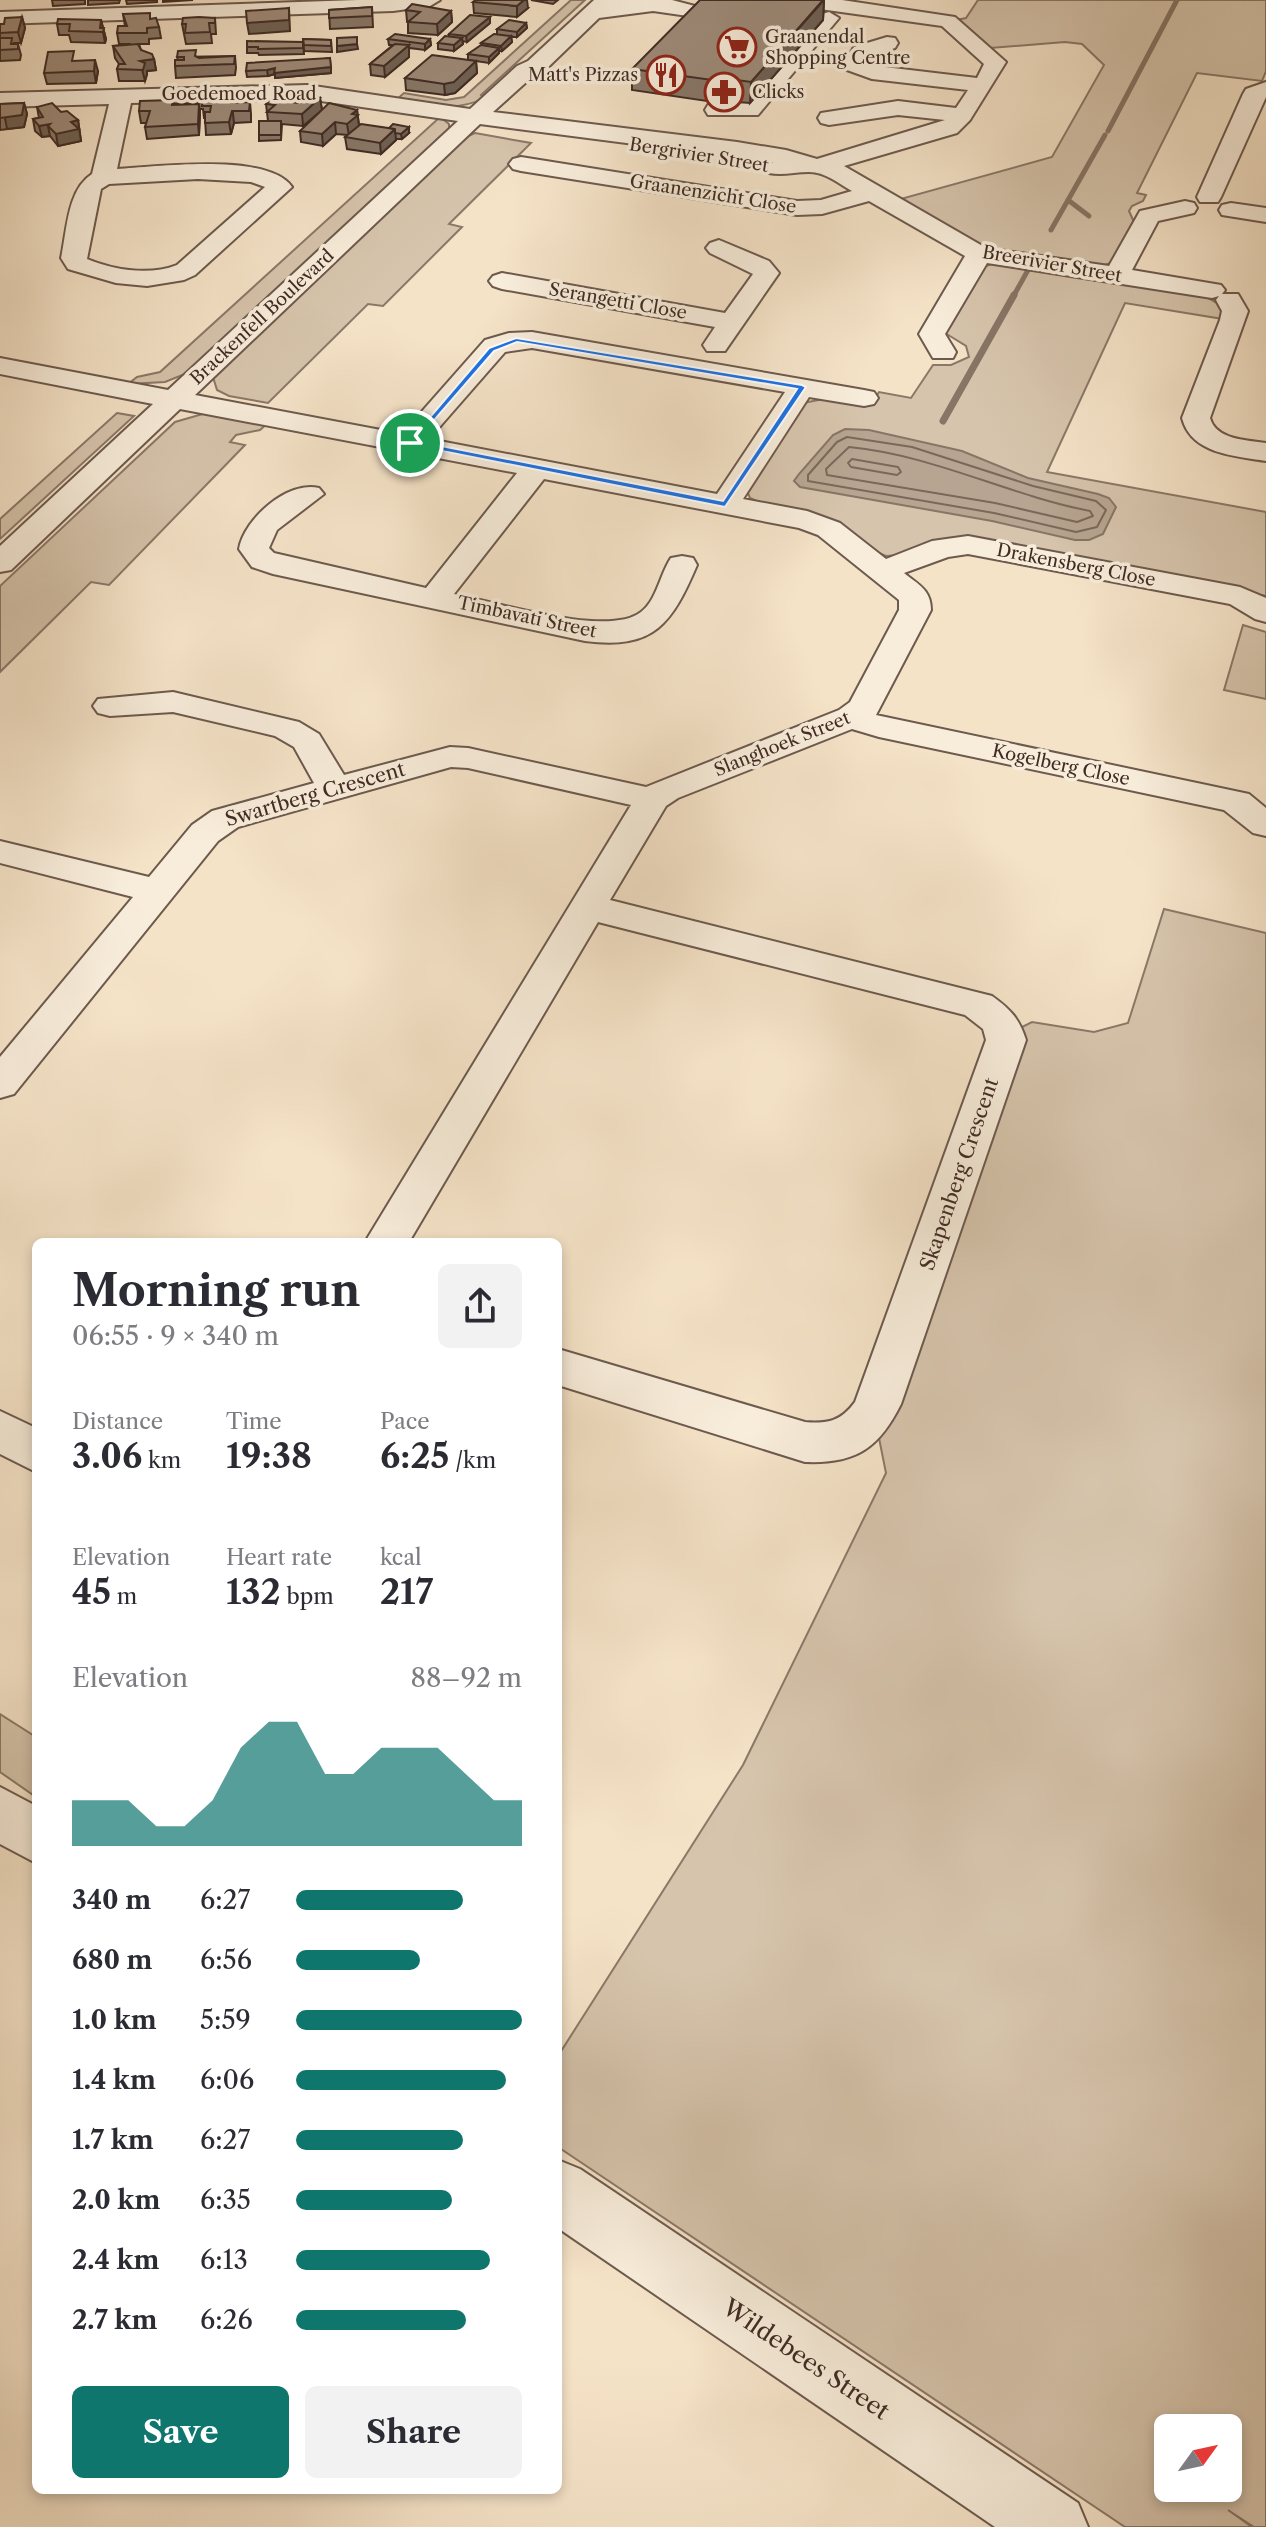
<!DOCTYPE html>
<html lang="en">
<head>
<meta charset="utf-8">
<style>
	body { margin:0; font-family:"Libre Caslon Text",serif; background:#f2f2f3; color:#2b2b33; height:100vh; display:flex; flex-direction:column; font-size:30px; white-space:nowrap }
	* { box-sizing:border-box; margin:0 }
	p { font-size:26px; color:#7c7c81 }
	.icon { flex:none; width:44px; height:44px; fill:none; stroke:currentColor; stroke-width:2; stroke-linecap:round; stroke-linejoin:round }
	.map { position:relative; flex:1; overflow:hidden }
	.side { position:absolute; left:32px; top:1238px; width:530px; height:1256px; display:flex; flex-direction:column; background:#fff; border-radius:12px; box-shadow:0 4px 12px #0003 }
	.side>* { flex:none }
	.needle { width:52px; rotate:57deg }
	.fabs { position:absolute; left:1154px; top:2414px; display:grid; gap:16px }
	.fabs a { display:grid; place-items:center; width:88px; height:88px; border-radius:12px; background:#fff; box-shadow:0 4px 12px #0003; font-size:40px }
	.pin { position:absolute; display:grid; place-items:center; width:68px; height:68px; color:#fff; margin:-34px; border:4px solid #fff; border-radius:50%; box-shadow:0 2px 8px #0007 }
	.round { display:grid; place-items:center; flex:none; width:84px; height:84px; border-radius:12px; background:#f2f2f3 }
	.head { display:flex; align-items:center; justify-content:space-between; height:136px; padding:0 40px }
	h1 { font-size:44px; font-weight:700; line-height:60px }
	.figures { display:grid; grid-template-columns:repeat(3,1fr); gap:12px; height:136px; padding:8px 40px }
	.figures div { display:grid; align-content:center }
	.figures b { font-size:34px; font-weight:700 }
	.figures small { font-size:22px; font-weight:400 }
	.figures p { font-size:22px }
	.chart { height:224px; padding:16px 40px }
	.chart p { display:flex; justify-content:space-between }
	.chart svg { width:100%; height:144px; margin-top:8px; fill:#0f766e; opacity:.7 }
	.cta { display:flex; gap:16px; margin-top:auto; padding:16px 40px }
	.cta a { flex:1; height:92px; border-radius:12px; background:#0f766e; color:#fff; font-size:32px; font-weight:700; line-height:92px; text-align:center }
	.cta a+a { background:#f2f2f3; color:#2b2b33 }
	ul { padding:0 40px; list-style:none; font-size:26px }
	li { display:grid; grid-template-columns:128px 96px 1fr; align-items:center; height:60px }
	li i { height:20px; border-radius:10px; background:#0f766e }
	.map>svg:first-child { display:block }
	.green { fill:#d6c4ac; stroke:#8b7868; stroke-width:2; fill-rule:evenodd }
	.water { fill:#b7a591; stroke:#877566; stroke-width:2 }
	.lines { fill:none; stroke-linecap:round; stroke-linejoin:round }
	.shore { stroke:#7c685b; stroke-width:2 }
	.stream-far1 { stroke:#877566; stroke-width:5 }
	.stream { stroke:#877566; stroke-width:7 }
	.minor-casing { stroke:#6d5a4e; stroke-width:4 }
	.minor { fill:#f8eddb; fill-rule:evenodd }
	.wall { fill:#887869; stroke:#402c25; stroke-width:2 }
	.shaded-wall { fill:#6f6155; stroke:#402c25; stroke-width:2 }
	.building { fill:#9e8b7a; stroke:#402c25; stroke-width:2 }
	.route { fill:#1a73e8; stroke:#fff; stroke-width:2; fill-rule:evenodd }
	.labels { text-anchor:middle; dominant-baseline:central; stroke-width:7; stroke-linejoin:round; paint-order:stroke }
	.far-poi-label { font-size:18px; fill:#402c25; stroke:#f8eddb; text-anchor:start }
	.far-street-label { font-size:18px; fill:#402c25; stroke:#f8eddb }
	.street-label { font-size:20px; fill:#402c25; stroke:#f8eddb }
	.near-street-label { font-size:24px; fill:#402c25; stroke:#f8eddb }
</style>
</head>
<body>
<div class="map">
<svg width="1266" height="2527" viewBox="0 0 1266 2527">
	<rect width="100%" height="100%" fill="#f5e3c8"/>
	<filter id="stains"><feTurbulence type="fractalNoise" baseFrequency=".0025" numOctaves="4"/><feColorMatrix values="0 0 0 0 .2 0 0 0 0 .09 0 0 0 0 .02 0 0 0 .5 -.17"/></filter>
	<radialGradient id="worn" r=".72"><stop offset=".6" stop-color="#630" stop-opacity="0"/><stop offset="1" stop-color="#630" stop-opacity=".3"/></radialGradient>
	<g class="green">
		<path d="M571,0H585L481,95L484,98C457,113 424,104 396,100L404,93L446,100L464,97Z"/>
		<polygon points="978,0 1266,0 1266,71 1262,81 1197,73 1137,193 1146,195 1143,201 1132,206 1129,211 1134,222 1111,263 1101,266 986,250 897,200 1052,157 1104,65 1082,44 1065,42 990,48 956,20 966,18"/>
		<polygon points="440,117 449,124 449,131 190,372 165,382 128,384 137,377 160,372"/>
		<polygon points="475,133 531,143 449,224 462,227 383,306 368,304 268,403 229,396 217,390 213,377 466,137"/>
		<polygon points="995,263 1206,297 1224,307 1223,319 1125,303 1047,472 1266,512 1266,596 970,540 900,555 886,556 750,498 747,491 803,403 829,398 871,405 879,392 911,398 933,365 951,365 969,357 966,346 945,333 983,267"/>
		<polygon points="117,413 134,416 0,539 0,519"/>
		<polygon points="206,413 268,423 260,430 236,435 230,442 245,445 109,585 91,582 0,672 0,586 175,422"/>
		<polygon points="1243,625 1266,632 1266,699 1224,690"/>
		<path d="M1164,909L1266,933V2527H1254L1228,2510L1252,2527H1125L558,2147V2056L743,1765L886,1473L878,1433L1020,1028L1032,1022L1094,1032L1128,1023ZM1168,2428H1228V2488H1168Z"/>
		<polygon points="0,1714 36,1737 36,1797 0,1772"/>
	</g>
	<polygon class="water" points="845,429 869,430 962,451 1028,478 1098,494 1109,498 1116,507 1103,534 1089,540 1075,540 992,521 800,487 794,481 799,474 833,435"/>
	<g class="lines">
		<g class="shore">
			<polygon points="847,437 912,447 1033,486 1096,501 1106,510 1097,527 1076,532 994,513 808,481 808,475 837,442"/>
			<path d="M849,447C933,455 1008,495 1090,511L1093,516L1077,522L995,503L827,475L826,469Z"/>
			<polygon points="852,459 898,467 901,472 897,475 851,467 848,463"/>
		</g>
		<g class="stream-far1">
			<polyline points="1108,131 1177,0"/>
			<polyline points="1068,200 1089,216"/>
			<polyline points="1051,230 1105,135"/>
			<polyline points="1013,297 1028,270"/>
		</g>
		<polyline class="stream" points="943,421 1014,295"/>
		<defs>
			<g id="minor">
				<polygon points="358,0 440,0 430,6 393,11 0,24 0,12"/>
				<path d="M594,0H672L695,6L698,10L688,16L653,11L599,18L544,71L533,76L493,112L737,142L786,150L817,159L945,120L898,115L829,125L821,123L818,118L821,113L898,101L956,108L968,90L872,79L847,70L844,65L854,47L887,37L895,38L898,43L895,48L870,56L867,62L876,66L977,78L984,64L942,26L798,6L788,0H842L955,17L1006,62L970,120L957,133L844,166L986,248L1109,266L1140,211L1185,201L1194,203L1197,208L1194,213L1158,221L1132,270L1221,285L1225,290L1222,294H1238L1248,311L1210,418C1216,440 1247,440 1266,443V461C1235,456 1191,454 1182,418L1220,320L1222,311L1216,300L1219,296L1212,298L987,263L945,334L956,352L953,358H933L919,334L965,256L869,201L822,214L797,215L521,171L513,169L509,164L513,159L521,157L797,201L821,200L852,191C838,183 825,172 809,172C795,172 782,176 769,173L765,168L773,162L480,124L195,395L402,434L485,340L509,333L532,332L864,390L874,392L878,398L874,404L864,406L809,397L743,499L807,511L840,523L886,559L932,541L968,536L1240,587L1266,598V622L1255,619L1230,604L968,554L948,557L904,573C919,585 931,590 931,610L876,715L1249,794L1266,808V836L1253,833L1224,810L879,737L852,729L678,798L666,806L610,900L992,996C1010,1009 1019,1018 1026,1040L901,1404C879,1448 856,1464 805,1462L558,1385V1349L805,1422C828,1424 841,1421 855,1402L986,1040L983,1029L965,1015L598,922L409,1242H365L631,805L468,768L451,767L238,827L218,841L14,1094L0,1098V1057L133,897L0,863V841L149,877L192,825L212,811L314,783L294,747L275,736L173,712L110,716L98,713L93,706L98,699L173,692L299,722L319,734L344,775L450,747L468,748L646,787L839,710L850,702L899,610V600L818,535L799,528L544,479L454,594C495,602 608,638 641,612C657,600 660,574 671,558L682,556L693,558L697,565C672,623 655,650 585,641L273,574L252,567L239,549C244,519 288,480 319,488L324,494L277,530L269,548L274,553L426,588L517,473L180,409L11,570L0,572V546L153,404L0,374V358L168,390L458,121L307,99L131,103L117,169C156,167 268,152 292,187L195,275L184,280L147,286L116,283L68,269L61,258C67,231 67,190 92,174L109,104L0,107V93L307,85L470,109L517,66L528,61ZM198,179L251,182L265,187L177,265C149,276 114,270 87,259L101,189L109,184ZM532,348L785,392L717,494L429,439L505,352Z"/>
				<polygon points="829,12 839,18 758,115 708,115 705,110 708,105 744,103 822,14"/>
				<polygon points="1266,82 1266,97 1221,197 1218,202 1200,202 1197,197 1243,94 1246,89"/>
				<polygon points="1231,203 1266,208 1266,222 1222,215 1219,210 1222,205"/>
				<polygon points="719,240 769,261 779,273 725,351 707,351 703,345 715,327 502,289 493,286 489,281 493,276 502,273 725,313 753,274 710,253 706,248 710,243"/>
				<polygon points="0,1411 36,1428 36,1472 0,1454"/>
				<polygon points="0,1787 36,1806 36,1863 0,1844"/>
				<polygon points="558,2160 580,2169 1078,2503 1088,2527 995,2527 558,2228"/>
			</g>
		</defs>
		<use href="#minor" class="minor-casing"/>
		<use href="#minor" class="minor"/>
	</g>
	<g class="wall">
		<polygon points="52,0 85,0 85,4 53,6"/>
		<polygon points="88,0 120,0 119,3 88,5"/>
		<polygon points="126,0 157,0 157,2 127,4"/>
		<polygon points="476,0 528,8 517,17 474,13 473,2"/>
		<polygon points="531,0 558,0 553,4"/>
		<polygon points="824,0 823,20 750,103 737,102 734,105 632,90 632,69"/>
		<polygon points="372,7 373,27 330,29 329,10"/>
		<polygon points="406,10 451,11 452,22 438,35 408,33 408,22 409,21 407,21"/>
		<polygon points="123,14 151,19 159,27 161,38 149,39 149,44 139,44 141,50 154,59 156,70 147,71 147,74 145,81 119,81 117,69 119,64 115,58 113,46 131,44 119,44 117,33 125,26"/>
		<polygon points="22,17 25,28 21,43 13,43 18,44 21,55 20,60 0,61 0,24 4,24"/>
		<polygon points="215,18 216,34 211,34 212,43 186,44 182,24"/>
		<polygon points="101,20 106,39 105,43 71,42 69,35 59,35 57,24"/>
		<polygon points="490,23 467,42 462,41 463,44 454,51 438,49 438,43 449,37 449,34"/>
		<polygon points="526,23 527,28 517,37 511,37 512,42 502,51 499,51 499,53 489,63 468,60 468,54 482,45 481,43 497,34 497,29"/>
		<polygon points="303,39 331,40 332,52 304,51"/>
		<polygon points="388,39 430,39 431,45 425,50 409,48 409,57 385,77 371,75 370,64 393,45 389,45"/>
		<polygon points="303,42 304,54 259,55 258,53 247,53 247,47"/>
		<polygon points="235,56 236,68 235,75 176,78 175,66 178,60 177,57"/>
		<polygon points="330,58 331,73 275,78 275,74 268,76 247,77 246,71"/>
		<polygon points="76,61 98,71 96,83 47,84 44,73"/>
		<polygon points="476,61 477,73 455,93 445,95 406,90 405,78"/>
		<polygon points="231,96 232,103 250,102 251,114 251,122 234,123 231,134 206,135 205,118 204,118 203,109 200,109 199,135 147,139 145,127 147,123 141,123 139,111 172,100 173,105 202,98"/>
		<polygon points="320,98 322,110 303,126 282,124 281,140 259,141 259,135 268,121 266,104 298,103"/>
		<polygon points="24,103 27,114 24,127 0,130 0,104"/>
		<polygon points="37,107 61,112 78,120 81,141 58,146 50,136 42,137 35,131 33,119 39,118"/>
		<polygon points="357,110 359,125 409,133 402,139 396,139 396,140 381,154 347,149 345,137 348,135 336,134 323,146 301,142 300,131"/>
	</g>
	<g class="shaded-wall">
		<polygon points="163,0 193,0 163,2"/>
		<polygon points="524,0 527,0 528,8 517,17 517,6"/>
		<polygon points="824,0 823,20 750,103 751,82"/>
		<polygon points="289,8 290,31 249,34 247,23"/>
		<polygon points="451,11 452,22 438,35 437,24"/>
		<polygon points="22,17 25,28 21,43 18,32"/>
		<polygon points="490,17 490,23 467,42 466,36"/>
		<polygon points="101,20 106,39 105,43 103,32 100,28"/>
		<polygon points="526,23 527,28 517,37 517,32"/>
		<polygon points="511,36 512,42 502,51 501,46"/>
		<polygon points="462,38 463,44 454,51 454,45"/>
		<polygon points="430,39 431,45 425,50 425,44"/>
		<polygon points="357,44 358,49 337,52 337,46"/>
		<polygon points="409,45 409,57 385,77 384,66"/>
		<polygon points="499,48 499,53 489,63 489,57"/>
		<polygon points="154,59 156,70 147,71 147,74 145,81 140,61"/>
		<polygon points="95,60 98,71 96,83 94,71"/>
		<polygon points="476,61 477,73 455,93 445,95 444,84"/>
		<polygon points="331,67 331,73 275,78 275,74 268,76 267,70 275,68"/>
		<polygon points="737,80 737,102 734,105 734,83"/>
		<polygon points="231,96 234,123 231,134 229,122"/>
		<polygon points="320,98 322,110 303,126 302,114"/>
		<polygon points="24,103 27,114 24,127 7,129 5,118"/>
		<polygon points="199,104 200,115 199,135 198,124"/>
		<polygon points="357,110 359,126 349,136 347,124 352,114"/>
		<polygon points="78,120 81,141 58,146 56,134 71,122"/>
		<polygon points="335,122 336,134 323,146 322,134"/>
		<polygon points="50,124 48,126 50,136 42,137 39,126"/>
		<polygon points="409,127 409,133 402,139 401,134"/>
		<polygon points="395,129 396,140 381,154 380,143"/>
	</g>
	<g class="building">
		<polygon points="476,0 524,0 517,6 473,2"/>
		<polygon points="700,0 823,0 751,82 737,80 734,83 632,69"/>
		<polygon points="412,4 451,11 437,24 408,22 420,12 406,10"/>
		<polygon points="372,7 372,16 329,18 329,10"/>
		<polygon points="289,8 289,20 247,23 246,11"/>
		<polygon points="150,13 150,19 156,18 159,27 147,28 147,33 117,33 118,26 127,26 123,14"/>
		<polygon points="470,15 490,17 466,36 449,34"/>
		<polygon points="22,17 18,32 0,33 0,24 4,24 5,18"/>
		<polygon points="199,17 215,18 215,23 209,23 210,32 185,33 186,24 182,24 183,18"/>
		<polygon points="58,19 101,20 100,28 104,28 103,32 69,31 70,24 57,24"/>
		<polygon points="509,20 526,23 517,32 497,29"/>
		<polygon points="395,34 430,39 425,44 388,39"/>
		<polygon points="494,34 511,36 501,46 481,43"/>
		<polygon points="445,36 462,38 454,45 438,43"/>
		<polygon points="357,37 357,44 337,46 337,38"/>
		<polygon points="0,38 12,38 11,44 18,44 18,49 0,50"/>
		<polygon points="303,39 331,40 331,46 304,45"/>
		<polygon points="247,41 303,42 303,48 258,49 258,47 247,47"/>
		<polygon points="138,44 141,50 152,54 154,59 140,61 145,63 143,70 117,69 119,64 125,64 113,46"/>
		<polygon points="395,44 409,45 384,66 370,64"/>
		<polygon points="481,45 499,48 489,57 468,54"/>
		<polygon points="196,50 195,56 199,58 235,56 234,64 175,66 175,60 184,60 184,57 177,57 178,51"/>
		<polygon points="74,51 72,61 95,60 94,71 44,73 48,52"/>
		<polygon points="432,55 476,61 454,82 444,84 405,78"/>
		<polygon points="330,58 331,67 274,73 275,68 267,70 246,71 247,63"/>
		<polygon points="231,96 231,103 250,102 249,111 232,111 229,122 205,123 205,112 210,112 211,106 202,106 203,97"/>
		<polygon points="306,96 320,98 302,114 267,112 275,105 266,104 271,99 298,103"/>
		<polygon points="202,98 202,103 174,104 174,99"/>
		<polygon points="172,100 172,105 199,104 198,124 145,127 150,111 139,111 140,101"/>
		<polygon points="24,103 22,115 0,118 0,104"/>
		<polygon points="52,103 61,112 67,111 78,120 71,122 79,129 56,134 48,126 50,124 39,126 33,119 43,117 37,107"/>
		<polygon points="329,103 357,110 352,114 358,115 347,124 335,122 322,134 300,131"/>
		<rect x="259" y="121" width="22" height="14"/>
		<polygon points="361,124 395,129 380,143 345,137"/>
		<polygon points="393,124 409,127 401,134 395,133 395,129 389,128"/>
	</g>
	<path class="route" d="M516,338L802,385L806,387L725,507L407,444L489,348ZM517,342L797,389L723,501L416,441L494,351Z"/>
	<defs>
		<symbol id="supermarket-ring" viewBox="-11 -11 22 22"><circle r="9.5" fill="#f8eddb" stroke="#8f2418" stroke-width="1.5"/><path d="M-6-5.5h2.5l.6 2H6L4.5 2H-2.5L-4.4-4H-6ZM-1.5 3.2a1.3 1.3 0 1 0 .1 0ZM3 3.2a1.3 1.3 0 1 0 .1 0Z" fill="#8f2418"/></symbol>
		<symbol id="restaurant-ring" viewBox="-11 -11 22 22"><circle r="9.5" fill="#f8eddb" stroke="#8f2418" stroke-width="1.5"/><path d="M-5-6h1v4h1v-4h1v4h1v-4h1v5L-1.5 .5V6h-2V.5L-5-1ZM5-6V6H3V1.5H1.5Q1.5-4 5-6Z" fill="#8f2418"/></symbol>
		<symbol id="pharmacy-ring" viewBox="-11 -11 22 22"><circle r="9.5" fill="#f8eddb" stroke="#8f2418" stroke-width="1.5"/><path d="M-2-6h4v4h4v4h-4v4h-4v-4h-4v-4h4Z" fill="#8f2418"/></symbol>
	</defs>
	<g fill-rule="evenodd">
		<use href="#supermarket-ring" x="715" y="25" width="44" height="44"/>
		<use href="#restaurant-ring" x="644" y="53" width="44" height="44"/>
		<use href="#pharmacy-ring" x="702" y="70" width="44" height="44"/>
	</g>
	<g class="labels">
		<g class="far-poi-label">
			<text x="765" y="37">Graanendal<tspan x="765" dy="21">Shopping Centre</tspan></text>
			<text x="638" y="75" text-anchor="end">Matt's Pizzas</text>
			<text x="752" y="92">Clicks</text>
		</g>
		<g class="far-street-label">
			<text x="239" y="94">Goedemoed Road</text>
			<text transform="translate(699 155) rotate(9)">Bergrivier Street</text>
			<text transform="translate(713 194) rotate(9)">Graanenzicht Close</text>
			<text transform="translate(1052 264) rotate(10)">Breerivier Street</text>
			<text transform="translate(618 301) rotate(10)">Serangetti Close</text>
			<text transform="translate(262 317) rotate(-43)">Brackenfell Boulevard</text>
			<text transform="translate(1076 565) rotate(11)">Drakensberg Close</text>
			<text transform="translate(527 617) rotate(12)">Timbavati Street</text>
			<text transform="translate(782 744) rotate(-22)">Slanghoek Street</text>
			<text transform="translate(1061 765) rotate(12)">Kogelberg Close</text>
		</g>
		<g class="street-label">
			<text transform="translate(315 794) rotate(-16)">Swartberg Crescent</text>
			<text transform="translate(959 1174) rotate(-71)">Skapenberg Crescent</text>
		</g>
		<g class="near-street-label">
			<text transform="translate(806 2359) rotate(34)">Wildebees Street</text>
		</g>
	</g>
	<rect width="100%" height="100%" filter="url(#stains)"/>
	<rect width="100%" height="100%" fill="url(#worn)"/>
</svg>
<div class="fabs">
<a><svg class="needle" viewBox="-14 -14 28 28"><path d="M0-13l5 13h-10z" fill="#e53935"/><path d="M0 13l5-13h-10z" fill="#7c7c81"/></svg></a>
</div>
<div class="pin" style="left:410px;top:443px;background:#1e9e55"><svg class="icon" aria-label="arrive" viewBox="0 0 24 24"><path d="M6 21V4h12l-3 4 3 4H6"/></svg></div>
<section class="side">
<div class="head"><div><h1>Morning run</h1><p>06:55 · 9 × 340 m</p></div><a class="round"><svg class="icon" aria-label="share" viewBox="0 0 24 24"><path d="M12 15V3M7 8l5-5 5 5M5 13v7h14v-7"/></svg></a></div>
<div class="figures">
<div><p>Distance</p><b>3.06<small> km</small></b></div>
<div><p>Time</p><b>19:38</b></div>
<div><p>Pace</p><b>6:25<small> /km</small></b></div>
</div>
<div class="figures">
<div><p>Elevation</p><b>45<small> m</small></b></div>
<div><p>Heart rate</p><b>132<small> bpm</small></b></div>
<div><p>kcal</p><b>217</b></div>
</div>
<div class="chart"><p><span>Elevation</span>88–92 m</p>
<svg viewBox="0 0 160 44" preserveAspectRatio="none"><path d="M0 44V30L10 30L20 30L30 38L40 38L50 30L60 14L70 6L80 6L90 22L100 22L110 14L120 14L130 14L140 22L150 30L160 30V44z"/></svg>
</div>
<ul>
<li><b>340 m</b>6:27<i style="width:74%"></i></li>
<li><b>680 m</b>6:56<i style="width:55%"></i></li>
<li><b>1.0 km</b>5:59<i style="width:100%"></i></li>
<li><b>1.4 km</b>6:06<i style="width:93%"></i></li>
<li><b>1.7 km</b>6:27<i style="width:74%"></i></li>
<li><b>2.0 km</b>6:35<i style="width:69%"></i></li>
<li><b>2.4 km</b>6:13<i style="width:86%"></i></li>
<li><b>2.7 km</b>6:26<i style="width:75%"></i></li>
</ul>
<div class="cta"><a>Save</a><a>Share</a></div>
</section>
</div>
</body>
</html>
